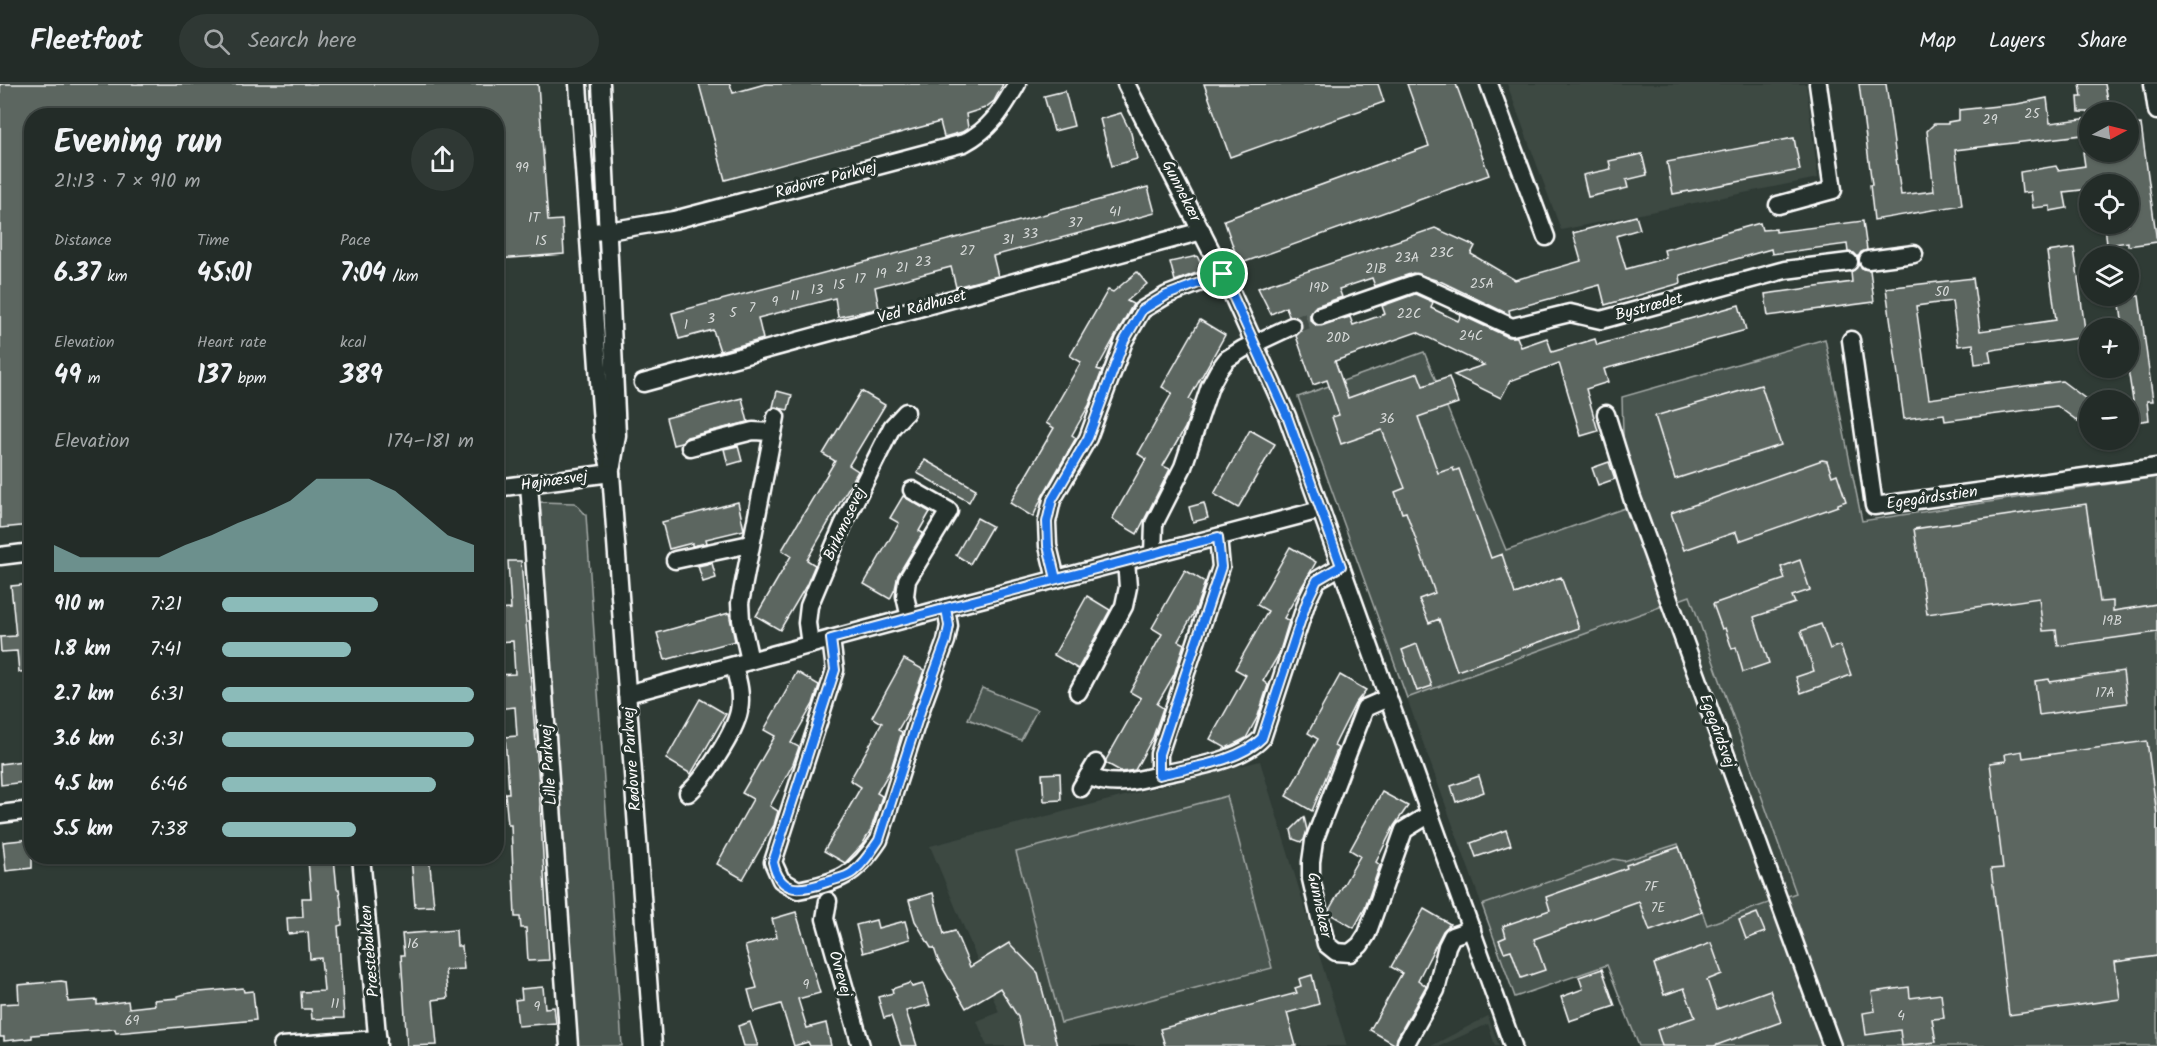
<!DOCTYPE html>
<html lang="en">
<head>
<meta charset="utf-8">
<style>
	body { margin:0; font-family:Kalam,sans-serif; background:#2f3834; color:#f1f3f6; height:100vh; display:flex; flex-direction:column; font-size:22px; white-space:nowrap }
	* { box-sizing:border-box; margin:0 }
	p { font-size:20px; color:#a3a7a8 }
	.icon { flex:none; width:33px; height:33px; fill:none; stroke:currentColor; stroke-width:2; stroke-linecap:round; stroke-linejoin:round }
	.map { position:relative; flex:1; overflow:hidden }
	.details { position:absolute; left:24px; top:24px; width:480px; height:756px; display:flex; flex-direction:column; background:#232c28; border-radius:24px; box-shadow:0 2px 4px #0004,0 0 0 2px #404845 }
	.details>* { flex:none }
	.needle { width:39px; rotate:83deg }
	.tools { position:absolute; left:2079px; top:18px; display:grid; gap:12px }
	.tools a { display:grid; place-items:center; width:60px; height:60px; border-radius:50%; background:#232c28; box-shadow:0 2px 4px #0004,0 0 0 2px #404845; font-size:30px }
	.pin { position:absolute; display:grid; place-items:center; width:51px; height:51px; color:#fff; margin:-26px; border:3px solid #fff; border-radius:50%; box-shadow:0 2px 6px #0007 }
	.round { display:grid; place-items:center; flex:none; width:63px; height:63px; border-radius:32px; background:#2f3834 }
	.summary { display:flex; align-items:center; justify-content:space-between; height:102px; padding:0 30px }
	h1 { font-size:33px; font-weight:700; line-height:45px }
	.stats { display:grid; grid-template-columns:repeat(3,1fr); gap:9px; height:102px; padding:6px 30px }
	.stats div { display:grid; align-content:center }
	.stats b { font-size:26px; font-weight:700 }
	.stats small { font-size:16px; font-weight:400 }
	.stats p { font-size:16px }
	.chart { height:168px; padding:12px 30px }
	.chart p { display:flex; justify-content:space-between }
	.chart svg { width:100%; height:108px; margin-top:6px; fill:#8bbbb9; opacity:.7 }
	ul { padding:0 30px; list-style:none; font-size:20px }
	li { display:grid; grid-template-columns:96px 72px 1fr; align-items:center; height:45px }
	li i { height:15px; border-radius:8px; background:#8bbbb9 }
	header { display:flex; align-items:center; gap:36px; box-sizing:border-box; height:84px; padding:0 30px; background:#232c28; border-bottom:2px solid #404845 }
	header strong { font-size:28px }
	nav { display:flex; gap:33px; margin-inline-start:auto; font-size:21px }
	.search { width:420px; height:54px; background:#2f3834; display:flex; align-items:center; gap:15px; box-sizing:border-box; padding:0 21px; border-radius:33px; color:#a3a7a8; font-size:22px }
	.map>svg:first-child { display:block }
	.built { fill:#3c4842 }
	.green { fill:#4a544f; stroke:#a4aaa7; stroke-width:1.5 }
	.building { fill:#5b6661; stroke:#fff; stroke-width:1.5 }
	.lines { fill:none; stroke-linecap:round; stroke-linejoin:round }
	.minor-tunnel { stroke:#444f49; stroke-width:16; stroke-dasharray:16 8; stroke-linecap:butt }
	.minor-casing { stroke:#fff; stroke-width:21 }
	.minor { stroke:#26332d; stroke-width:16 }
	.route-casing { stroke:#fff; stroke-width:12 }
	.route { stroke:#1a73e8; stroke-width:8 }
	.labels { text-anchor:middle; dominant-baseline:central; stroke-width:6; stroke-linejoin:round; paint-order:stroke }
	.number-label { font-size:14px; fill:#d6d9d8 }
	.street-label { font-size:16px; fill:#fff; stroke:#26332d }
</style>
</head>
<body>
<header>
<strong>Fleetfoot</strong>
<div class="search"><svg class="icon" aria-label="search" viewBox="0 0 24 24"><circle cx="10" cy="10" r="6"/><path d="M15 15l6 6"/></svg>Search here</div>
<nav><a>Map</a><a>Layers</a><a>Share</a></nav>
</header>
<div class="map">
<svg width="2157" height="962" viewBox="0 0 2157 962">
	<rect width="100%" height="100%" fill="#2f3b35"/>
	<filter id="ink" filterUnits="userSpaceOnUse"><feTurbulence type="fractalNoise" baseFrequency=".0167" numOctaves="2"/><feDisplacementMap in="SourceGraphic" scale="12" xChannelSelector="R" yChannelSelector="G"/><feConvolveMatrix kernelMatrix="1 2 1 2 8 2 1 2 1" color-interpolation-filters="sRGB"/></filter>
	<g filter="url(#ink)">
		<g class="built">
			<polygon points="1507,0 1806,0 1818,94 1561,146"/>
			<polygon points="1825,255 1862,437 2157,393 2022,962 1639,962 1607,881 1515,913 1298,313 1424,268 1506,466 1625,424 1622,313"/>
			<polygon points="1260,677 1347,962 987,962 977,937 999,928 930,762"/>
			<polygon points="1488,932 1499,962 1495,962 1488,940 1440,962 1431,962"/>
		</g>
		<g class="green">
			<polygon points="1825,255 1862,437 2157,393 2157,962 1639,962 1607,881 1515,913 1482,821 1614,775 1624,777 1678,760 1707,841 1796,809 1690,512 1407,614 1298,313 1424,268 1506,466 1625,424 1622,313"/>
			<polygon points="537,418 575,419 586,431 622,962 577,962"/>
			<polygon points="982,604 1037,626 1021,656 968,635"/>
			<polygon points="1227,712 1272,884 1061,939 1016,768"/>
		</g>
		<g class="building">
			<polygon points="0,0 538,0 548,137 562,136 564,170 496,175 496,32 32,32 32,441 0,444"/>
			<polygon points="699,0 730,0 733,9 765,0 1003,0 994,17 985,24 966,30 968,44 962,48 944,53 940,38 725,96"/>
			<polygon points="1204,0 1378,0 1384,18 1230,73"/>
			<polygon points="1407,0 1456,0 1489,91 1239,180 1224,136 1429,62"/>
			<polygon points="1859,0 1886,0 1901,111 1934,107 1927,47 1934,40 1948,40 1948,38 1959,36 1959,26 2017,20 2047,14 2050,39 2090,34 2090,50 1955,66 1962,121 1874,136 1870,101 1872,101"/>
			<polygon points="2080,0 2105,0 2110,28 2079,28 2078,13 2082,13"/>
			<polygon points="1065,7 1074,42 1054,47 1044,12"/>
			<polygon points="1121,29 1131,49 1137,75 1112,82 1100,35"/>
			<polygon points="2141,40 2157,158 2128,162 2128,158 2107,161 2105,140 2128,140 2128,127 2135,126 2132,100 2090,100 2090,105 2064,108 2067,124 2050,127 2050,122 2033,124 2031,108 2022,109 2020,88 2056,82 2058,86 2085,82 2083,68 2128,68 2128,41"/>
			<polygon points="1794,54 1800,86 1673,110 1667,78"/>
			<polygon points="1642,70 1647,91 1626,96 1628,104 1588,113 1583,91 1611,85 1609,77"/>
			<polygon points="1148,103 1155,129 993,172 998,192 956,203 951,183 875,203 879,224 872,226 838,233 835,214 758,234 763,255 720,267 713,246 679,255 672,229"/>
			<polygon points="1636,132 1640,145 1616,152 1626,185 1666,174 1664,166 1760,139 1762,146 1776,145 1776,148 1863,137 1867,166 1861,168 1858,173 1854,169 1848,168 1847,160 1772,170 1771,165 1680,191 1681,199 1605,221 1600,201 1509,226 1510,231 1442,198 1413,189 1375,202 1372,194 1339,205 1342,213 1316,222 1310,229 1310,236 1317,242 1350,233 1353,241 1385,230 1382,222 1415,210 1433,218 1431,224 1458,237 1461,231 1508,253 1517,253 1521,263 1547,254 1552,268 1595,255 1597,261 1739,221 1746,246 1604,285 1608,298 1586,305 1598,347 1581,352 1559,279 1510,297 1501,314 1454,291 1484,281 1417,248 1335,277 1348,314 1418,289 1423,302 1449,293 1458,319 1418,333 1438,389 1453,384 1454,387 1459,385 1491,474 1502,470 1515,510 1561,493 1579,544 1457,587 1439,535 1429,539 1419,515 1435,509 1406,428 1402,429 1395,408 1405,404 1382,346 1341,360 1332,333 1339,331 1327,296 1313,301 1296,252 1301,247 1301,237 1297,233 1289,232 1286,223 1271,230 1258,204 1435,144 1475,162 1471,170 1515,196 1581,177 1573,149"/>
			<polygon points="2074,164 2086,253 1998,265 1989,267 1991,278 1975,280 1973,260 1958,262 1952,217 1916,222 1929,315 2062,297 2090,318 2090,346 2057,322 1945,337 1944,330 1904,335 1886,204 1973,194 1980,247 2056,236 2047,168"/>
			<polygon points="1197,172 1204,186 1175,197 1170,178"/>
			<polygon points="1859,181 1863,185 1870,186 1874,218 1768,232 1765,210 1852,198 1851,188"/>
			<polygon points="1137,188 1147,200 1127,217 1133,220 1097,285 1102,287 1089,321 1072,351 1076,354 1043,411 1033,433 1010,419 1054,344 1046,339 1081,278 1070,272 1108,206 1113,208"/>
			<polygon points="2119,212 2139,212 2153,317 2147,317 2149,336 2128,339 2128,317 2133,317 2128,285 2128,244 2123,244"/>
			<polygon points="1200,236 1225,251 1189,315 1194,318 1185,344 1163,382 1170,385 1137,450 1112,435 1146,375 1138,370 1172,309 1162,303"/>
			<polygon points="1761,301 1781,361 1675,395 1655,332"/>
			<polygon points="777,307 792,311 788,326 773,323"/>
			<polygon points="861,307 885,321 849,381 858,387 807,476 815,481 806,502 780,546 756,532 791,472 782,466 835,377 823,370"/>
			<polygon points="742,314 748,338 687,353 681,359 673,361 666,334"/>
			<polygon points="1250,346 1275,360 1238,424 1214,410"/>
			<polygon points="738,362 742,377 728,381 724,365"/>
			<polygon points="925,376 976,405 969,418 917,389"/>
			<polygon points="1822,376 1827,377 1832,392 1837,390 1846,417 1838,420 1838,422 1739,457 1736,448 1684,466 1671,429"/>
			<polygon points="1609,378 1615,395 1598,401 1592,384"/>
			<polygon points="903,412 930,428 919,447 923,449 898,491 895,505 890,515 864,500 899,439 890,434"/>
			<polygon points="738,418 744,446 706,455 707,459 692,462 692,459 669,465 662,438"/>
			<polygon points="1204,419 1208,434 1193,438 1189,423"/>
			<polygon points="2086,420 2100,518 2113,517 2113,527 2157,520 2157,548 2058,562 2056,546 2043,547 2039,514 1927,530 1914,445"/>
			<polygon points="977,434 992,442 970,480 956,471"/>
			<polygon points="1290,463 1316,478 1284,534 1289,537 1279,570 1263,597 1268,601 1258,632 1246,654 1226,664 1210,655 1246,591 1235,585 1268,527 1257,521"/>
			<polygon points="1800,476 1810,506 1792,512 1795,519 1754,533 1769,579 1743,588 1736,563 1732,565 1725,544 1722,545 1713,520 1785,495 1781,483"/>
			<polygon points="508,477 521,477 538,685 549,876 528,877 526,844 521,844 520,833 515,833 511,741 508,741 505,709 509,709 505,653 517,652 515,623 496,625 496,591 515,590 513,557 496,558 496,526 511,525"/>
			<polygon points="712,479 716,494 703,498 698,482"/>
			<polygon points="1185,486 1205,498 1195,527 1178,557 1184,560 1174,591 1157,620 1163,624 1153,653 1135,686 1122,688 1106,679 1106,676 1141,614 1130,608 1162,550 1152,544"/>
			<polygon points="32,500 32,587 19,588 17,567 1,568 0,553 16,552 11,502"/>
			<polygon points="1087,512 1110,526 1078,585 1054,571"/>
			<polygon points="729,529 735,557 665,576 657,549"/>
			<polygon points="1821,540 1830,565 1840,561 1851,591 1801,609 1796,593 1814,587 1801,547"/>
			<polygon points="1417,560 1432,602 1417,607 1402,566"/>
			<polygon points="904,575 924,586 910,625 898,646 902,648 891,685 877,709 882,712 871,745 862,761 845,779 824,767 861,703 850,696 882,639 872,633"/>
			<polygon points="2123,587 2127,619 2039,631 2035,597 2049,595 2050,598"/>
			<polygon points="797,588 819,601 813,620 791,659 799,663 793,680 770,722 778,727 774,741 743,795 717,780 753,715 742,709 775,652 764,646"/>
			<polygon points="1340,591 1366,606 1355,620 1334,662 1338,664 1312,727 1286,712 1318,655 1308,649"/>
			<polygon points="700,615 726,630 691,690 666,675"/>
			<polygon points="2147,657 2157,731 2157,872 2115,878 2120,915 2009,931 1991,785 2003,784 1990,679 2006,677 2005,670 2022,667 2023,674"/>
			<polygon points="30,676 32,697 1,701 0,680"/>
			<polygon points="1060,689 1061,716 1044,717 1042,690"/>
			<polygon points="1479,692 1484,708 1456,718 1451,702"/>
			<polygon points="1382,708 1408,722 1394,742 1376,778 1380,781 1365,824 1354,844 1330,830 1329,826 1360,772 1350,766"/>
			<polygon points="1304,733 1307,746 1304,756 1301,758 1293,755 1291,746"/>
			<polygon points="1506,746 1511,761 1476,773 1471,759"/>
			<polygon points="32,755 32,784 6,787 3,758"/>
			<polygon points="1679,763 1702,828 1650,847 1639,818 1534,855 1545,886 1521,894 1511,866 1504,868 1499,856 1506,853 1503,842 1550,826 1546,813 1627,784 1626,781"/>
			<polygon points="411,772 429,772 434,822 415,823"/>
			<polygon points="334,774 337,805 339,805 341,818 342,841 338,842 344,934 312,935 311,925 302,925 301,908 324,907 321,874 310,875 308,848 288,850 287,834 303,833 302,814 311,814 308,776"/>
			<polygon points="933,809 944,850 955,847 970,883 1009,859 1038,889 1057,962 1024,962 1018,933 1000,904 966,924 938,876 934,864 931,864 915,837 909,816"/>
			<polygon points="1424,825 1450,840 1443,847 1418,896 1426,902 1397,954 1396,961 1370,946 1402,889 1391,883"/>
			<polygon points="796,828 820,909 798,915 807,944 826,939 831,962 810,962 808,958 794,962 781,920 754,928 748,906 757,904 745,862 777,853 772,835"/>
			<polygon points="1757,829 1765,848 1746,855 1739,836"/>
			<polygon points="876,836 878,844 905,837 910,855 863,869 856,841"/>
			<polygon points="456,846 457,862 462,862 464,885 445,886 448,914 433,916 437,961 407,962 401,871 404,871 402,850"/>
			<polygon points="1711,859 1722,890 1707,896 1717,925 1770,906 1781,938 1714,962 1662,962 1657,946 1695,933 1684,904 1664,911 1654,880"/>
			<polygon points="1602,885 1615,922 1569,937 1561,913 1583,905 1579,893"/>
			<polygon points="1312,891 1319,920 1287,929 1296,962 1165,962 1160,945 1297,909 1295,904 1301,902 1299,895"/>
			<polygon points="61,897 66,898 68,918 97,916 97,921 128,917 129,924 155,921 154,916 178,914 178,912 189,909 243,904 244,908 253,907 256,936 116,949 115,945 32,951 32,954 4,957 4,953 0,953 0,920 19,919 18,901"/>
			<polygon points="910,899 912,903 923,900 930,921 906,927 917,962 901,962 891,932 884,934 878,913 893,909 892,905"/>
			<polygon points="543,903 545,924 554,923 556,939 518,942 515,916 522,915 521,905"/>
			<polygon points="1909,903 1910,914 1941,910 1944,934 1932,935 1936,958 1902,962 1900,946 1866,951 1863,929 1875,927 1872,908"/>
			<polygon points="750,938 758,962 744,962 738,942"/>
		</g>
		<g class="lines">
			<polyline class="minor-tunnel" points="1292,242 1320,232"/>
			<defs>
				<g id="minor">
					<polyline points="578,0 603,353 611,389 653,962"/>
					<polyline points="601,0 617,351 612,382"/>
					<polyline points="1126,0 1223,190 1287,332 1513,962"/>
					<polyline points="1489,0 1546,153"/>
					<polyline points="2153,0 2157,27"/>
					<polyline points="1778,121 1833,106 1818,0"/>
					<path d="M589,148L608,147L674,136L964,59C992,44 1001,27 1017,0"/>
					<polyline points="1868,176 1914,170"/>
					<polyline points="1320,232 1416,199 1512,243 1570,229 1601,236 1785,186 1849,178"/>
					<polyline points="1851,256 1874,422 2157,383"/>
					<polyline points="643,299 1202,147"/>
					<polyline points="1606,330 1632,414 1832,962"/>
					<polyline points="690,363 753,347 773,348"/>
					<polyline points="529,400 569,962"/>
					<polyline points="496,404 611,389"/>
					<path d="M1218,453L1221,483L1159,670V691C1191,683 1240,678 1262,654L1307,517L1317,496L1341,482"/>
					<polyline points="1153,470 1154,440 1183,383 1210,302 1218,287 1227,275 1243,265 1292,242"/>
					<polyline points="0,472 32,468"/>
					<polyline points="675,476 750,460"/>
					<polyline points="1056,495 1048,462 1047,438 1052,416 1088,354 1124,257 1142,226 1167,211 1223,190"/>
					<polyline points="910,534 905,512 907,496 949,427 912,406"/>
					<path d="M831,555L835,586L773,778L781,796L798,806C839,798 856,791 879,756L921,625L946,557L949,542L946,524"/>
					<polyline points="810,561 807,539 809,522 843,441 892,343 906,328"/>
					<polyline points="750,577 741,536 740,519 776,333"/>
					<polyline points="1078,608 1124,522 1128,503 1126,477"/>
					<polyline points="627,610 946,524 1320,426"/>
					<polyline points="1388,614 1365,624 1314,757 1311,778 1311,795 1326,860 1336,868 1350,869 1360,861 1367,850 1404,746 1430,730"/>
					<path d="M1088,692C1113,704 1133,697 1159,691"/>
					<polyline points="1081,704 1096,679"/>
					<path d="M688,709C704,696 735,648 739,627C742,611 738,597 734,582"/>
					<polyline points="0,730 32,726"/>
					<polyline points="361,772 378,962"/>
					<polyline points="828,817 825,835 861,962"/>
					<polyline points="1406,959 1436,906 1447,862 1452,852 1472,845"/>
					<polyline points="282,962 378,955"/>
				</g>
			</defs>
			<use href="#minor" class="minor-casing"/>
			<use href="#minor" class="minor"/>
		</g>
	</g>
	<g class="lines" filter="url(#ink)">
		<defs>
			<path id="route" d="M1223,190L1167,211L1142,226L1124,257L1088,354L1052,416L1047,438L1048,462L1056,495L831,555L835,586L773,778C780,811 801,807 827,798C835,795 846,794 853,788C864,779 871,768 879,756L921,625L946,557L949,542L946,524L1218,453L1221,483L1159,670V691C1191,683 1239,678 1262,654L1307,517L1317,496L1341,482L1287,332L1223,190"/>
		</defs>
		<use href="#route" class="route-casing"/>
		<use href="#route" class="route"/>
	</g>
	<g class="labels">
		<g class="number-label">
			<text x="2032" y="30">25</text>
			<text x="1990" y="36">29</text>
			<text x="522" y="84">99</text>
			<text x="1115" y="128">41</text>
			<text x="534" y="134">1T</text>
			<text x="1075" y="139">37</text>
			<text x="1030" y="150">33</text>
			<text x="1008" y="156">31</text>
			<text x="541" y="157">1S</text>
			<text x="967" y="167">27</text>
			<text x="1442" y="169">23C</text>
			<text x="1407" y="174">23A</text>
			<text x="923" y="178">23</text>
			<text x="902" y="184">21</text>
			<text x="1376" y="185">21B</text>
			<text x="881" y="190">19</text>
			<text x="860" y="195">17</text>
			<text x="1482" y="200">25A</text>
			<text x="839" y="201">15</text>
			<text x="1319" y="204">19D</text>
			<text x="817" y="206">13</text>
			<text x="1942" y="208">50</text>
			<text x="795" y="212">11</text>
			<text x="775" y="218">9</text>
			<text x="752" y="224">7</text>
			<text x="733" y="229">5</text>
			<text x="1409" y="230">22C</text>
			<text x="711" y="235">3</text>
			<text x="686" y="241">1</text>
			<text x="1471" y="252">24C</text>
			<text x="1338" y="254">20D</text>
			<text x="1387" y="335">36</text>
			<text x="2112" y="537">19B</text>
			<text x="2105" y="609">17A</text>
			<text x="1651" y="803">7F</text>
			<text x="1658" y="824">7E</text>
			<text x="413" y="860">16</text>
			<text x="806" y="901">9</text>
			<text x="335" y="920">11</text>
			<text x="537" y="923">9</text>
			<text x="1901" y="932">4</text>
			<text x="132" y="937">69</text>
		</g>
		<g class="street-label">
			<text transform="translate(826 96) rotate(-15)">Rødovre Parkvej</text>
			<text transform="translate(1181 107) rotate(63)">Gunnekær</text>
			<text transform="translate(922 223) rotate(-15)">Ved Rådhuset</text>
			<text transform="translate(1649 223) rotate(-15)">Bystrædet</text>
			<text transform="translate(554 397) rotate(-8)">Højnæsvej</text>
			<text transform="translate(1932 414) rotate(-8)">Egegårdsstien</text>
			<text transform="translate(845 440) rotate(-65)">Birkmosevej</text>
			<text transform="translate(1717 647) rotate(70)">Egegårdsvej</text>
			<text transform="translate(632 675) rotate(-94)">Rødovre Parkvej</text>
			<text transform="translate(549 681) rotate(-94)">Lille Parkvej</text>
			<text transform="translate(1319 821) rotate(78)">Gunnekær</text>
			<text transform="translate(370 867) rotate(-95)">Præstebakken</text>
			<text transform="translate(840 890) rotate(74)">Ovrevej</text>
		</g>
	</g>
</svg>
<div class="tools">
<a><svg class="needle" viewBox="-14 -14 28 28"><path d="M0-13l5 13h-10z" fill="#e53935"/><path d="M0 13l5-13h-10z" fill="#a3a7a8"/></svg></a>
<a><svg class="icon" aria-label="locate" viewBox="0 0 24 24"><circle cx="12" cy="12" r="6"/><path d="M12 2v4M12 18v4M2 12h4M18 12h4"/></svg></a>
<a><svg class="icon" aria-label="layers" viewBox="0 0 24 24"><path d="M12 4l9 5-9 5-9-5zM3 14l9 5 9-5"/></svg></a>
<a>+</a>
<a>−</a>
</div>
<div class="pin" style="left:1223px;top:190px;background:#1e9e55"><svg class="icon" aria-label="arrive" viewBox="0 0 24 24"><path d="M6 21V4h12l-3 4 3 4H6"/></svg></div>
<section class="details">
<div class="summary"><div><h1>Evening run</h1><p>21:13 · 7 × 910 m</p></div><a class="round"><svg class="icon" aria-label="share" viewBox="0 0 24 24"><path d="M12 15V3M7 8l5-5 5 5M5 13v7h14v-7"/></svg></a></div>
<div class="stats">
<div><p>Distance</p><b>6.37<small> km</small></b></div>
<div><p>Time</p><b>45:01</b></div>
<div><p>Pace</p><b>7:04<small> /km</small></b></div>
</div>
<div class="stats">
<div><p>Elevation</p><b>49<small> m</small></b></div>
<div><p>Heart rate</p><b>137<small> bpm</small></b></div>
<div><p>kcal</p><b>389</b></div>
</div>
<div class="chart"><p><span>Elevation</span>174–181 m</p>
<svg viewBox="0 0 160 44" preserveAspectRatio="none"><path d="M0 44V33L10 38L20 38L30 38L40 38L50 33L60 29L70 24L80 20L90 15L100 6L110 6L120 6L130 11L140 20L150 29L160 33V44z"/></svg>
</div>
<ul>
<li><b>910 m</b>7:21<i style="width:62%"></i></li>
<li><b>1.8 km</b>7:41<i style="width:51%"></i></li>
<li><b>2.7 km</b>6:31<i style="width:100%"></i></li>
<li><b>3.6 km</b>6:31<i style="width:100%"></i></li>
<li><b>4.5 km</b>6:46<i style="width:85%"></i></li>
<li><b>5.5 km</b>7:38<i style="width:53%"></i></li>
</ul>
</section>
</div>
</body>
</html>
